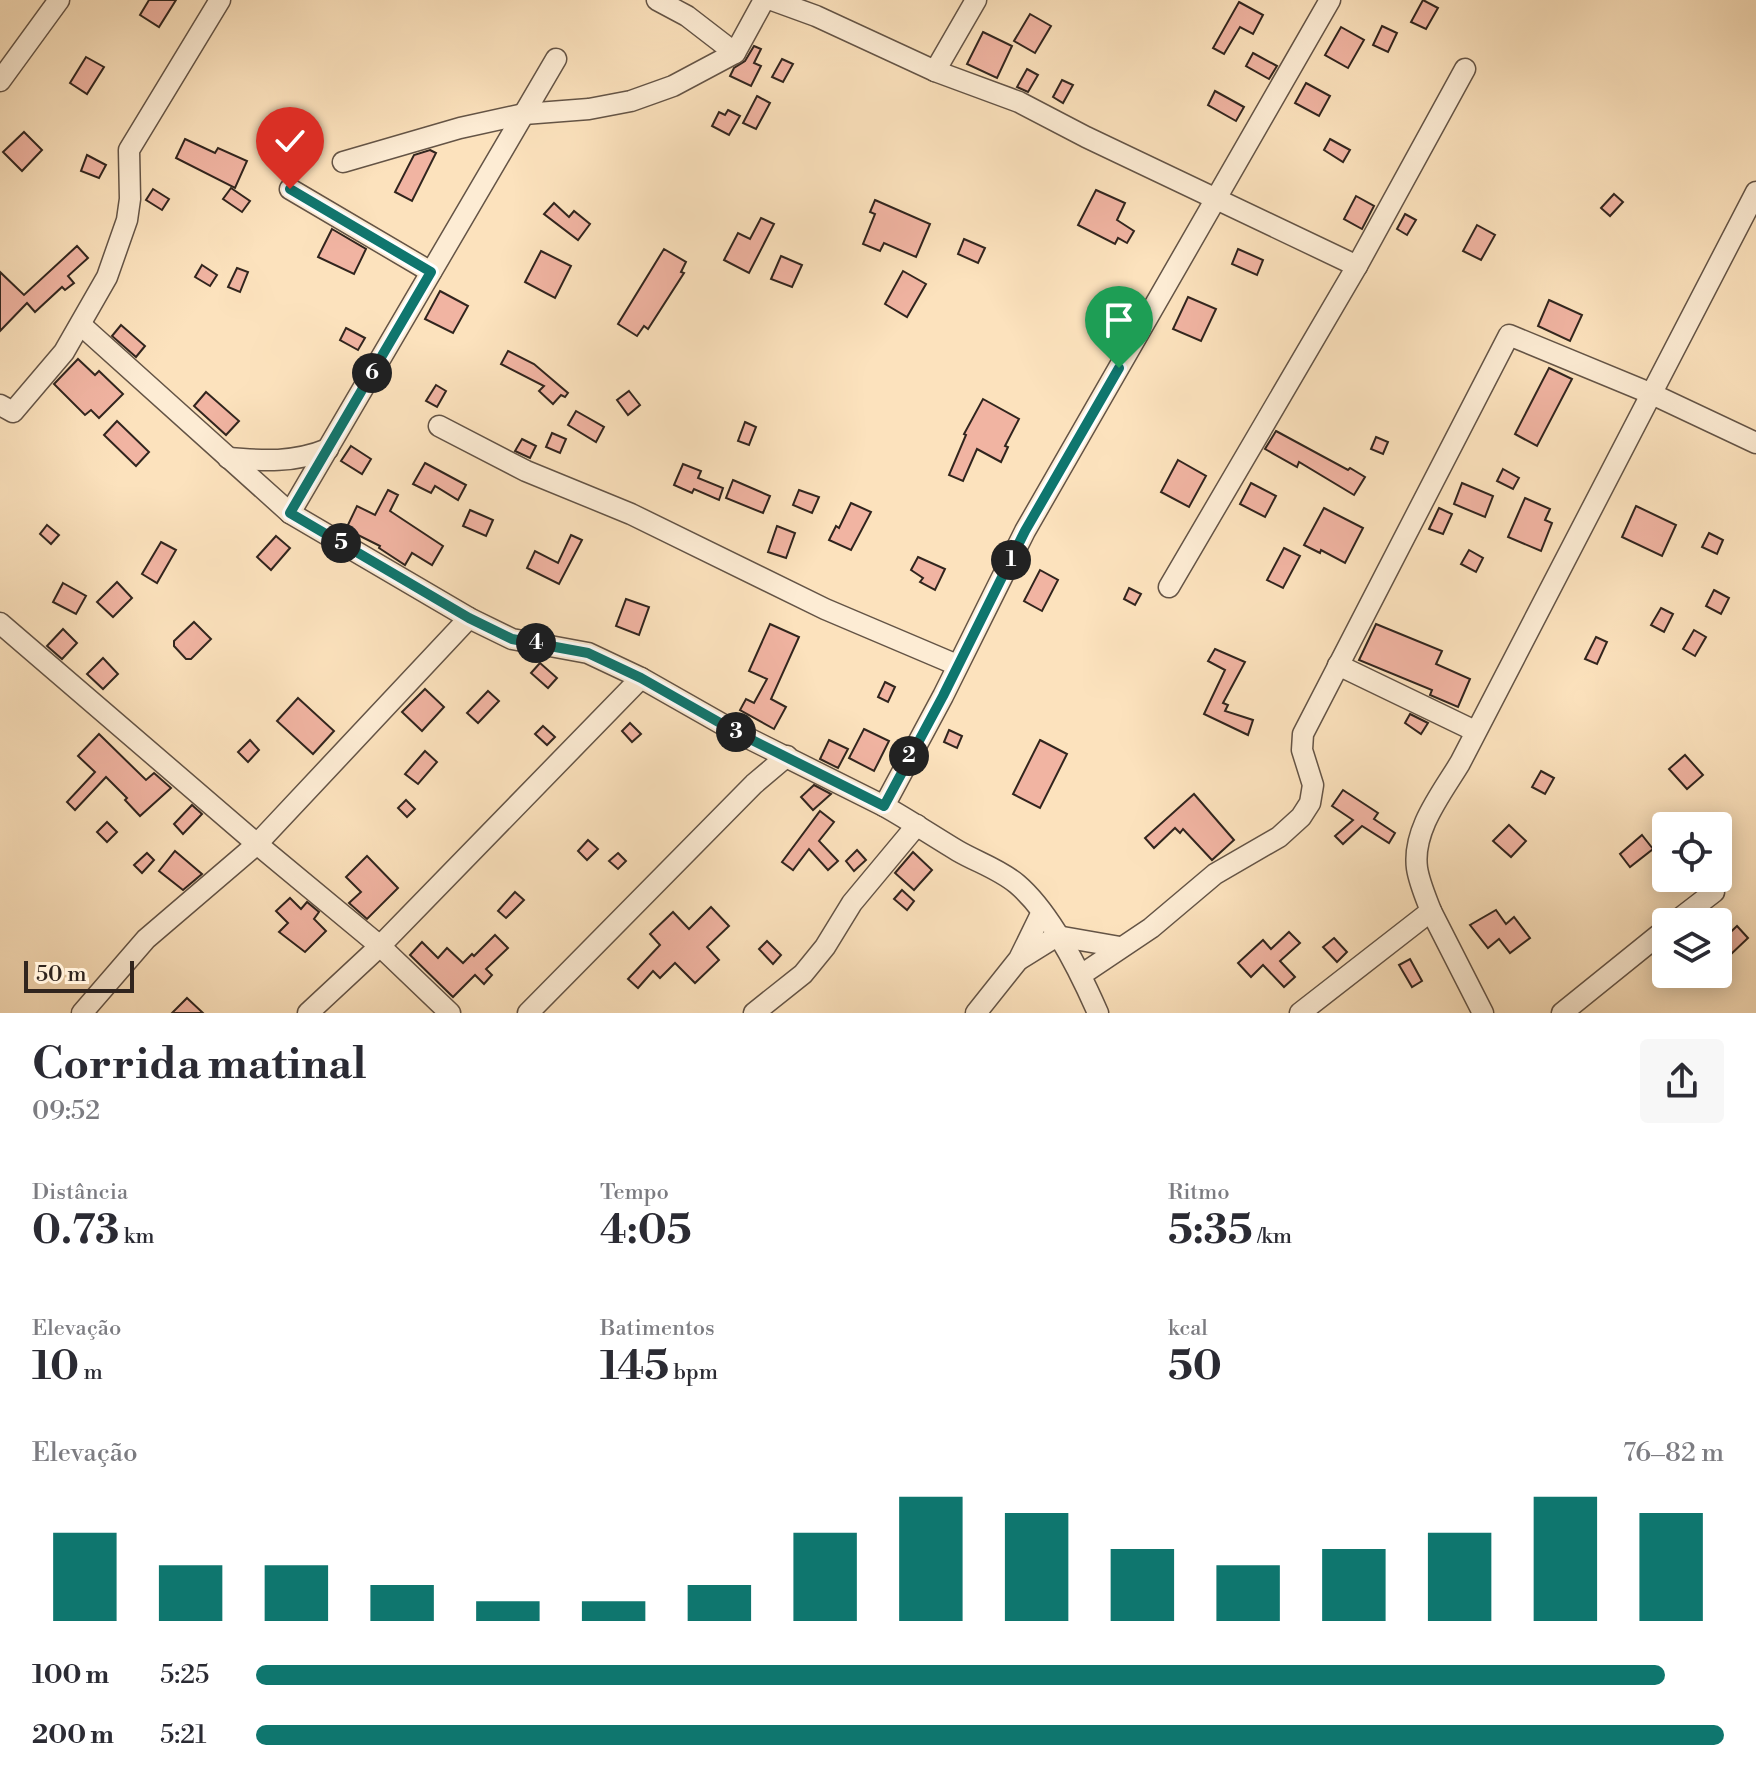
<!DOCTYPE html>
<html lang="pt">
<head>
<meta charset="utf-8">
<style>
	body { margin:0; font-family:"Libre Bodoni",serif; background:#f7f7f7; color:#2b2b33; height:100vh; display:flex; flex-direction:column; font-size:30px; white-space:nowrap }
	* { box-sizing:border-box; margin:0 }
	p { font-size:26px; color:#7c7c81 }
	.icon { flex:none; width:44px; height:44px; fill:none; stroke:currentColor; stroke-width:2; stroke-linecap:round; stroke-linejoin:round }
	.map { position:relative; height:1013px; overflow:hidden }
	.sheet { display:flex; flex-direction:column; background:#fff; flex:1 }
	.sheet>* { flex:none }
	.fabs { position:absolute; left:1652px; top:812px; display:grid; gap:16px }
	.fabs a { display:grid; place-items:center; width:80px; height:80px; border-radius:8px; background:#fff; box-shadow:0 4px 20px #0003; font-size:40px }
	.scale { position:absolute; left:24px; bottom:20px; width:110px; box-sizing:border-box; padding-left:8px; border:4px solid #31251e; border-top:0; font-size:22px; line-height:28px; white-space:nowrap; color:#31251e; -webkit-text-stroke:6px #fdecd4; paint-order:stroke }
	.pin { position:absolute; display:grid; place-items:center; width:68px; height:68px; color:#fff; margin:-82px -34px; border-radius:50% 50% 50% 0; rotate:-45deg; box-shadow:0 0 8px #0007 }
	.pin .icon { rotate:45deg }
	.km { position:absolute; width:40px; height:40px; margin:-20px; border-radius:50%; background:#222; color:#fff; font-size:22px; line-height:40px; text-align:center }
	.round { display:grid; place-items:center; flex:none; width:84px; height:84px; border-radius:8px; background:#f7f7f7 }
	.head { display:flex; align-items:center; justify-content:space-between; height:136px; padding:0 32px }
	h1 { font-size:44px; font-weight:800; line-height:60px }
	.stats { display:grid; grid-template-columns:repeat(3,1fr); gap:12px; height:136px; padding:8px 32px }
	.stats div { display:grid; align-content:center }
	.stats b { font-size:40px; font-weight:800 }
	.stats small { font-size:22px; font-weight:400 }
	.stats p { font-size:22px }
	.chart { height:224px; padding:16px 32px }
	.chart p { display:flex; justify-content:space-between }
	.chart svg { width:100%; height:144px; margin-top:8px; stroke:#0f766e; stroke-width:6 }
	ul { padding:0 32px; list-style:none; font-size:26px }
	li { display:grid; grid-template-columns:128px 96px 1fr; align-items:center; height:60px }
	li i { height:20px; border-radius:10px; background:#0f766e }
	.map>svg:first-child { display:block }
	.building { fill:#f1b4a2; stroke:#31251e; stroke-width:2 }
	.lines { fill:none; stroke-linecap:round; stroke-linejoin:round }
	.minor-casing { stroke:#645446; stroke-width:23 }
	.minor { stroke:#fdecd4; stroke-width:20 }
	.route-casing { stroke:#fff; stroke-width:16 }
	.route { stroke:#0f766e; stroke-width:10 }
</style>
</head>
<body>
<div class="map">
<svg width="1756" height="1013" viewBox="0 0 1756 1013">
	<rect width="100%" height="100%" fill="#fce2bd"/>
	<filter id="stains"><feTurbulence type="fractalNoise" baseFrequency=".0025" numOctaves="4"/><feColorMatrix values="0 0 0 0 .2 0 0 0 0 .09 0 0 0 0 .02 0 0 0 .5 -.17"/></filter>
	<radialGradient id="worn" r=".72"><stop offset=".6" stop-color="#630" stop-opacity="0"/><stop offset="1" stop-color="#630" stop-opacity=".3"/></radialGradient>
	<g class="building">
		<polygon points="149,0 176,0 159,27 140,15"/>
		<polygon points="1423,0 1438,8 1426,29 1411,22"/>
		<polygon points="1239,2 1263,15 1253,34 1240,27 1224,54 1213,48"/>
		<polygon points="1030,14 1051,26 1035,53 1014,41"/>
		<polygon points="1382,26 1397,33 1388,52 1373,45"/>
		<polygon points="1341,27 1364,40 1348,68 1325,55"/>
		<polygon points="983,32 1012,46 997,78 967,64"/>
		<polygon points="754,46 761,49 754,63 761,66 751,86 730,76 734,68 745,61"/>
		<polygon points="1253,53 1277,66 1269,79 1246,66"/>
		<polygon points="86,57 104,67 87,94 70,83"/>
		<polygon points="782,59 793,64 783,82 772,77"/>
		<polygon points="1027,69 1038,75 1028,92 1017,87"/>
		<polygon points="1062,80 1073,85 1063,103 1053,97"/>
		<polygon points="1306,83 1330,96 1319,116 1295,103"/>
		<polygon points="1215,91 1244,107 1236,121 1208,105"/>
		<polygon points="757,96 770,103 756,129 743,123"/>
		<polygon points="728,110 740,116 729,135 712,126 719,112 725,115"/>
		<polygon points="24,132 42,150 22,171 3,152"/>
		<polygon points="185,139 215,153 218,148 247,161 235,188 176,158"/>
		<polygon points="1330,139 1350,150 1343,162 1324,150"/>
		<polygon points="430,150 436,153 412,201 395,192 414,155"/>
		<polygon points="87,155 106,165 99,178 81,171"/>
		<polygon points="231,188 250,201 242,212 223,199"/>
		<polygon points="153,189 169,199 162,210 146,200"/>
		<polygon points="1096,190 1125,203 1117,220 1134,231 1127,243 1118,238 1115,244 1078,225"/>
		<polygon points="1614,194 1623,202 1610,216 1601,208"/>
		<polygon points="1356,196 1374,206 1362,229 1344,219"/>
		<polygon points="875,200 930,224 916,257 884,243 880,251 863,244 875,214 870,212"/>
		<polygon points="554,203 569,217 574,211 590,224 578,240 544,214"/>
		<polygon points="1405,214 1416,220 1407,235 1397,229"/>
		<polygon points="761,218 774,224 749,273 724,260 738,233 750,239"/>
		<polygon points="1477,225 1495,235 1481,260 1463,251"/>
		<polygon points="332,229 366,249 354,274 318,257"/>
		<polygon points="964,239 985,248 978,263 958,254"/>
		<polygon points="77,246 88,258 68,276 74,283 65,290 62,287 35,312 27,303 0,331 0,272 24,295"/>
		<polygon points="664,249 686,262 681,272 684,273 648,329 644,326 637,336 618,324"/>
		<polygon points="1238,249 1263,260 1257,275 1232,264"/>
		<polygon points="541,251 571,266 555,298 525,282"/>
		<polygon points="781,256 802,265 792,287 771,279"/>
		<polygon points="202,265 217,275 210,286 195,277"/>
		<polygon points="237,268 248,272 240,292 228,287"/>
		<polygon points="903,271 926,284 907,317 885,304"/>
		<polygon points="440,291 468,306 453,333 425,319"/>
		<polygon points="1188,297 1216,309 1201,341 1173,329"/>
		<polygon points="1549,300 1582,315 1570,341 1538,326"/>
		<polygon points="121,325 145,346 136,357 112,336"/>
		<polygon points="346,328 365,338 358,350 340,340"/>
		<polygon points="508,351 534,364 568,393 565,397 561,395 553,404 539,391 544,386 501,364"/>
		<polygon points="78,359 95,375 99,371 123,394 99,418 91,410 85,415 54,384"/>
		<polygon points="1549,368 1572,379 1537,446 1515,434"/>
		<polygon points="436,385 446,391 437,407 426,401"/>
		<polygon points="629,391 640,405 628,415 617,400"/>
		<polygon points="206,392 239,421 226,435 194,406"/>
		<polygon points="983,399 1019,419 1005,446 1008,447 1001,462 977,449 963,481 949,475 966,435 964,434"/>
		<polygon points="576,411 604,427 596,442 568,425"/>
		<polygon points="117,421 149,452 136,466 104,435"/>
		<polygon points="745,422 756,427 749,445 738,441"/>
		<polygon points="1276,431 1348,470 1350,468 1365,477 1354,495 1299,462 1297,467 1265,449"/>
		<polygon points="552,433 566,439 560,453 546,447"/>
		<polygon points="1376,437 1388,442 1383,454 1371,449"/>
		<polygon points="522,439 536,446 530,458 515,451"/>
		<polygon points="351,446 371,459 362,474 341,461"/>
		<polygon points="1178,460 1206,476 1189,507 1161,492"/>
		<polygon points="425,463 466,485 458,500 435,486 431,493 413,484"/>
		<polygon points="683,464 701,471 698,478 723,488 719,500 694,489 692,493 674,485"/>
		<polygon points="1503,469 1519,478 1513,489 1497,481"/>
		<polygon points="733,480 770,496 763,513 726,498"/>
		<polygon points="1251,483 1276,496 1265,517 1240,504"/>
		<polygon points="1462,483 1493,496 1485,517 1454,504"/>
		<polygon points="388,490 398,495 390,511 443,546 432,565 412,553 405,565 379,548 380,546 346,529 357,506 375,515"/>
		<polygon points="799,490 819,497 812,513 793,505"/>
		<polygon points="1525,498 1550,509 1545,520 1552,523 1541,551 1508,537"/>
		<polygon points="851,503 871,512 851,550 829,540 836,526 839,528"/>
		<polygon points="1636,506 1676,525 1662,556 1622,537"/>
		<polygon points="1324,508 1363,528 1345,563 1321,550 1320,553 1304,545"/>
		<polygon points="1439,508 1452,514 1443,534 1429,529"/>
		<polygon points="470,510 493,520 486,536 463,526"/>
		<polygon points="47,525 59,535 51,544 40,534"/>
		<polygon points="777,526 795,533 786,558 768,552"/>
		<polygon points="1709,533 1723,540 1717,554 1702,547"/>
		<polygon points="571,535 582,540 559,584 527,568 535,551 558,563"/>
		<polygon points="276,536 290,548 271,570 257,557"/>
		<polygon points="161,542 176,550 157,583 142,574"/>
		<polygon points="1284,548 1300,556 1283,588 1267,580"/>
		<polygon points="1469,550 1483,558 1476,572 1461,564"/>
		<polygon points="918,557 945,569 935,590 920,582 923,578 911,570"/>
		<polygon points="1040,570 1058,580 1042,611 1024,601"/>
		<polygon points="117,582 132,598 113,617 97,602"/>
		<polygon points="63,583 86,596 76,614 53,602"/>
		<polygon points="1129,588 1141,594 1135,605 1124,599"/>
		<polygon points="1714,590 1729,598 1721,614 1706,606"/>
		<polygon points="626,599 649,607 639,635 616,626"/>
		<polygon points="1661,608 1673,614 1664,632 1651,625"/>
		<polygon points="194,622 211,639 191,659 186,659 174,646 174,641"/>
		<polygon points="770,624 799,637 771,699 786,707 774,729 740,710 746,699 754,703 767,679 749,671"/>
		<polygon points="1376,624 1442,651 1436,664 1470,679 1458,707 1430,695 1432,690 1359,660"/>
		<polygon points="63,629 77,643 62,659 47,646"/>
		<polygon points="1694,630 1706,637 1695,656 1683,649"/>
		<polygon points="1596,637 1607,642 1597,664 1585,659"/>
		<polygon points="1215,649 1245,662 1223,703 1228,705 1225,711 1253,720 1248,735 1204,714 1225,670 1208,661"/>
		<polygon points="103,658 118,674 103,689 87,674"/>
		<polygon points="540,663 557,678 548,688 531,673"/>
		<polygon points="885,682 895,687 888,702 878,697"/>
		<polygon points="425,689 444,707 422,731 402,712"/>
		<polygon points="488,691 499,701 478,723 467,713"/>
		<polygon points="298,698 334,731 313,754 277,721"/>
		<polygon points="1410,714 1428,723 1421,734 1405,723"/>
		<polygon points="630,723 641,734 632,742 622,731"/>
		<polygon points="543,726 555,737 547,745 535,734"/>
		<polygon points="864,729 889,741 874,771 849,758"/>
		<polygon points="949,730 962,736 957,748 944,742"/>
		<polygon points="99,734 146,780 154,773 171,788 140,816 125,800 127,798 106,777 75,810 67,802 95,772 78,756"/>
		<polygon points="250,740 259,750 248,762 238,752"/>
		<polygon points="829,740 848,749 838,768 820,759"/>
		<polygon points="1040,740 1067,754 1040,808 1013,794"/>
		<polygon points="425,751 437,762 418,784 405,774"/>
		<polygon points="1685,755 1703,775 1687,789 1669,769"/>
		<polygon points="1541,771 1554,778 1545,794 1532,787"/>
		<polygon points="814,785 831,794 813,810 801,797"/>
		<polygon points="1343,790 1378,813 1374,819 1395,833 1389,843 1362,826 1343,844 1335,836 1353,820 1332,806"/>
		<polygon points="1194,794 1234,840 1212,860 1183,829 1180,833 1175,828 1154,848 1145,838"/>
		<polygon points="406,800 415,809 407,817 398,808"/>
		<polygon points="192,805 202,814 183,834 174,824"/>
		<polygon points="820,811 834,822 819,841 838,861 828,870 809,849 793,870 782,862"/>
		<polygon points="107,822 117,832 107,842 97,832"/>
		<polygon points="1509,825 1526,841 1511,857 1493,841"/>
		<polygon points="1642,835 1653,849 1630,867 1620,854"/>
		<polygon points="588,840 598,849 587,860 578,851"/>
		<polygon points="857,850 866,860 854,871 846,861"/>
		<polygon points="175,851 202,874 183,890 159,871"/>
		<polygon points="913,852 932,870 914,890 895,873"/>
		<polygon points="147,853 154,860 142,873 134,865"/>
		<polygon points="618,853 626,861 618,869 609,861"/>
		<polygon points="367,856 398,888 367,919 349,903 361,892 346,877"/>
		<polygon points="902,890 914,901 907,910 894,899"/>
		<polygon points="515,892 524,900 506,918 498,911"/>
		<polygon points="290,898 301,909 307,902 319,912 314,919 326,931 305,952 279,932 288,923 276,911"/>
		<polygon points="711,907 729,926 707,947 719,960 695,983 675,963 660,978 653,971 638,988 628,979 660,945 650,934 673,912 689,929"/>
		<polygon points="1496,910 1506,924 1514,917 1530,938 1510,953 1499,939 1488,948 1470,925"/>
		<polygon points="1737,926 1748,938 1728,957 1718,944"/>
		<polygon points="1289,932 1300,943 1280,961 1295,977 1284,987 1263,965 1251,977 1238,963 1263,940 1271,949"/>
		<polygon points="495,935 508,948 486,969 492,975 484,984 475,975 453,997 410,955 422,942 438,958 447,948 463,963 472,954 474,956"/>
		<polygon points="1334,938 1347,952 1337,962 1323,947"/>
		<polygon points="767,941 781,955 773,964 759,949"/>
		<polygon points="1410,959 1422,981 1412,987 1399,965"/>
		<polygon points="187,998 203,1013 172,1013"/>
	</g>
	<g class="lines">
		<defs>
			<g id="minor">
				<polyline points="657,0 687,16 735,53"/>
				<polyline points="772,0 816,16 935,71 1019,102 1086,137 1357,266"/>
				<polyline points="935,71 976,0"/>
				<polyline points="0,81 59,0"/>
				<polyline points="343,162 460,128 524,114 589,109 631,101 673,86 735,53 764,0"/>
				<polyline points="290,189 431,272"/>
				<polyline points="81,325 290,513 469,618 512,639 588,653 641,678 380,946 308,1013"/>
				<polyline points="0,405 13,412 64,352 107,277 127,220 130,199 129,150 220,0"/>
				<polyline points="439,426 526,471 631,514 825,609 957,665"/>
				<path d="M228,458C263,461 294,463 328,449"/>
				<polyline points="290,513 556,59"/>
				<polyline points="1169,587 1357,266 1465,69"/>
				<polyline points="0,623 257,844 380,946 450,1013"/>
				<polyline points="1338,665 1475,731"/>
				<polyline points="641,678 736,732 884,806"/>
				<polyline points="1431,911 1483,1013"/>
				<polyline points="1675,922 1714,892"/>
				<polyline points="1020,959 1057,936 1120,947"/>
				<polyline points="1081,975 1151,928 1215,874 1279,837 1301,817 1310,803 1313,785 1302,750 1303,734 1509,335 1652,394 1756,443"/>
				<polyline points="82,1013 146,939 257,844 469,618"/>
				<polyline points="528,1013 754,784 787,756"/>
				<polyline points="754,1013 803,974 825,947 852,903 917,825"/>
				<polyline points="976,1013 1019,959 1042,912"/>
				<path d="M1098,1013C1080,972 1051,913 1017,884C999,869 977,862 958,851C933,836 909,820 884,806L943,696L1025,531L1330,0"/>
				<path d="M1300,1013L1431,911C1426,898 1419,882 1417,868C1412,830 1442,793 1460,763L1756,192"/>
				<polyline points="1562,1013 1666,929"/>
			</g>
		</defs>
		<use href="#minor" class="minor-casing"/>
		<use href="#minor" class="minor"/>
	</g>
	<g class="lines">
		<defs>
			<polyline id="route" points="290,189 431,272 290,513 469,618 512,639 588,653 641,678 736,732 884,806 943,696 1025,531 1119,368"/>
		</defs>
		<use href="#route" class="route-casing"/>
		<use href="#route" class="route"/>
	</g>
	<rect width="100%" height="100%" filter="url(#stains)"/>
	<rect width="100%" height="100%" fill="url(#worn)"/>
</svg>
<div class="fabs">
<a><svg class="icon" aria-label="locate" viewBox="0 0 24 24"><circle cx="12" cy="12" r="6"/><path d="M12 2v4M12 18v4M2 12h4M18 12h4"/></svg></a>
<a><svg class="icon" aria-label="layers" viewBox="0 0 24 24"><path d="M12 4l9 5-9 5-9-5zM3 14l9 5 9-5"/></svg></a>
</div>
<div class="scale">50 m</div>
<div class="pin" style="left:1119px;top:368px;background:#1e9e55"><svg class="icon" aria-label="arrive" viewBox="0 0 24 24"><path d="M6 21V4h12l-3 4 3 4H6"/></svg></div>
<div class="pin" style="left:290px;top:189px;background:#d93025"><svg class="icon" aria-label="check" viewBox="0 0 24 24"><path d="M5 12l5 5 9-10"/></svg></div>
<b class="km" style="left:1011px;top:560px">1</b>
<b class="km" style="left:909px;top:756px">2</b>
<b class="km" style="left:736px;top:732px">3</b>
<b class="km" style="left:536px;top:643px">4</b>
<b class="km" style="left:341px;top:543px">5</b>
<b class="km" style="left:372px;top:373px">6</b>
</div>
<section class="sheet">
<div class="head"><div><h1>Corrida matinal</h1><p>09:52</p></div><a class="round"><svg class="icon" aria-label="share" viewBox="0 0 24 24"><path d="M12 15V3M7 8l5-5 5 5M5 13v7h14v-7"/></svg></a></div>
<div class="stats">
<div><p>Distância</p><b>0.73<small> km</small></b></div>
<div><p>Tempo</p><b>4:05</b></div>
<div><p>Ritmo</p><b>5:35<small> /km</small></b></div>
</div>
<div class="stats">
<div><p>Elevação</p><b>10<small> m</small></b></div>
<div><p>Batimentos</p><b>145<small> bpm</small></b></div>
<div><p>kcal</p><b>50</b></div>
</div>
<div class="chart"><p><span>Elevação</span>76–82 m</p>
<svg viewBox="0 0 160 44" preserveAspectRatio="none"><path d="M5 44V17M15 44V27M25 44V27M35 44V33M45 44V38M55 44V38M65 44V33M75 44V17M85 44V6M95 44V11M105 44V22M115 44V27M125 44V22M135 44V17M145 44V6M155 44V11"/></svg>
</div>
<ul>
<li><b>100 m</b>5:25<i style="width:96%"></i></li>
<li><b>200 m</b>5:21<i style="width:100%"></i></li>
</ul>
</section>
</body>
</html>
